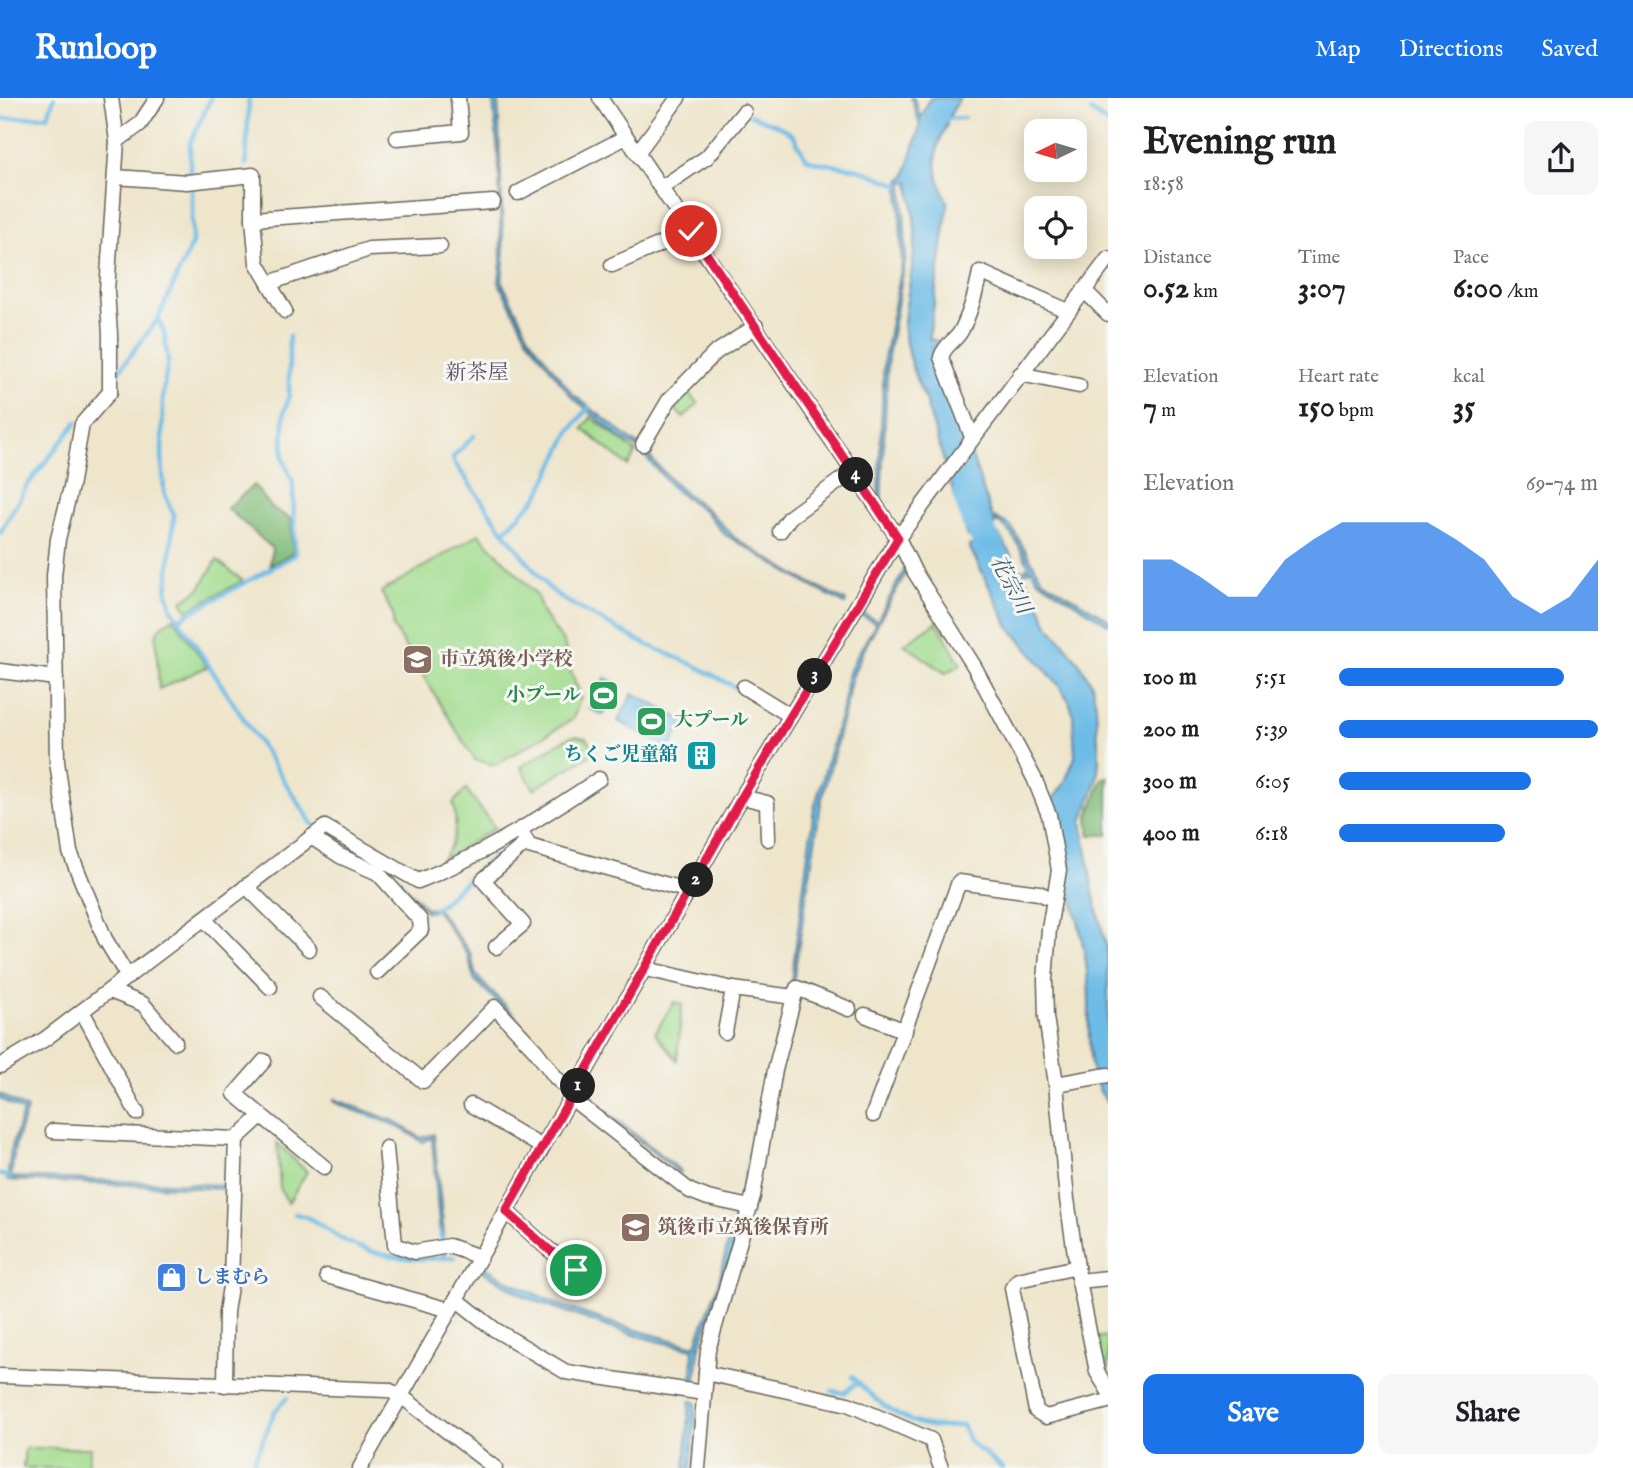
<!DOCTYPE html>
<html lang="en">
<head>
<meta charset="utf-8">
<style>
	body { margin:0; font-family:"IM FELL English","Noto Serif JP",serif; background:#f6f6f6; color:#202124; height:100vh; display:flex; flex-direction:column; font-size:26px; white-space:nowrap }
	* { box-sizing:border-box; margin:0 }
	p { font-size:23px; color:#757577 }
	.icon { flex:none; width:38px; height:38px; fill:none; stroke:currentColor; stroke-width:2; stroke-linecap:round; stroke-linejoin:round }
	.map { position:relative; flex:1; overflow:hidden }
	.drawer { display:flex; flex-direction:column; background:#fff; width:525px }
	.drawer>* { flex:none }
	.needle { width:46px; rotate:265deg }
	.buttons { position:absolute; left:1024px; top:21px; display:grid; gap:14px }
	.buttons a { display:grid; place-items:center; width:63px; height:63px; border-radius:14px; background:#fff; box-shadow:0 4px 18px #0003; font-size:35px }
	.pin { position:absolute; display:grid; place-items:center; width:60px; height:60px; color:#fff; margin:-30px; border:4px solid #fff; border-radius:50%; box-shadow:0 2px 7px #0007 }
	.km { position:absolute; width:35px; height:35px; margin:-18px; border-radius:50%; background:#222; color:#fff; font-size:19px; line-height:35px; text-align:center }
	.round { display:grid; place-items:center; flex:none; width:74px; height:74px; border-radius:14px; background:#f6f6f6 }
	.summary { display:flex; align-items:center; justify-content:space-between; height:119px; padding:0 35px }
	h1 { font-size:38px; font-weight:700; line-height:52px }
	.figures { display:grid; grid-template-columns:repeat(3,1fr); gap:10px; height:119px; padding:7px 35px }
	.figures div { display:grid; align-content:center }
	.figures b { font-size:30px; font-weight:700 }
	.figures small { font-size:19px; font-weight:400 }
	.figures p { font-size:19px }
	.chart { height:196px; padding:14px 35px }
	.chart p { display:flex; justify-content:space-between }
	.chart svg { width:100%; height:126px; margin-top:7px; fill:#1a73e8; opacity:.7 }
	.cta { display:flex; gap:14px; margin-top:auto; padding:14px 35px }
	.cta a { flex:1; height:80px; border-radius:14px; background:#1a73e8; color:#fff; font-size:28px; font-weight:700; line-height:80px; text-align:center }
	.cta a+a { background:#f6f6f6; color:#202124 }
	ul { padding:0 35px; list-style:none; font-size:23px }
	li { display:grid; grid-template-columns:112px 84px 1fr; align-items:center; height:52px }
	li i { height:18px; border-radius:9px; background:#1a73e8 }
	header { display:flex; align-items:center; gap:42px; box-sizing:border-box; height:98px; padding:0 35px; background:#1a73e8; color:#fff }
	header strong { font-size:33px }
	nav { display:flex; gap:38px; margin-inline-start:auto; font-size:24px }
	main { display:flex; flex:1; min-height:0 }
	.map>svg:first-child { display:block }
	.green { fill:#a3dd8f; stroke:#607c56; stroke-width:2 }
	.forest { fill:#82bc7a; stroke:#4f6c4b; stroke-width:2 }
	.water { fill:#6dbce7; stroke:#446c82; stroke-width:2 }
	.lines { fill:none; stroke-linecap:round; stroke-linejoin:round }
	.stream { stroke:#6dbce7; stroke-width:4.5 }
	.river { stroke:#6dbce7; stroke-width:28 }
	.minor-casing { stroke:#666259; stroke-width:17 }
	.minor { stroke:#fff; stroke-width:14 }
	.route-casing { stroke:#fff; stroke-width:14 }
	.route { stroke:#e11d48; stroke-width:9 }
	.labels { text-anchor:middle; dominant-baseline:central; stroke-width:6; stroke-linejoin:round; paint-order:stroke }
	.education-label { font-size:19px; font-weight:bold; fill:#785e54; stroke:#f6f6f2; text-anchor:start }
	.leisure-label { font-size:19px; font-weight:bold; fill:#27864d; stroke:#f6f6f2; text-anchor:end }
	.culture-label { font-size:19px; font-weight:bold; fill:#0d838f; stroke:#f6f6f2; text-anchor:end }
	.shop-label { font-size:19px; font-weight:bold; fill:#366cbe; stroke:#f6f6f2; text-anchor:start }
	.neighbourhood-label { font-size:21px; fill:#604e67; stroke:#f6f6f2 }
	.water-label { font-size:21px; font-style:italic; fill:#3c5c6d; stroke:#f6f6f2 }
</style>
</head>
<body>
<header>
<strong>Runloop</strong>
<nav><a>Map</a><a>Directions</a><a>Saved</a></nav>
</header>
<main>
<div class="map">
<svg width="1108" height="1370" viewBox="0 0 1108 1370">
	<rect width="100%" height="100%" fill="#f6f6f2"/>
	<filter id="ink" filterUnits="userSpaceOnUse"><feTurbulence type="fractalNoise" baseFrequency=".0143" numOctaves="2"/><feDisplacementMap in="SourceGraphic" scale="14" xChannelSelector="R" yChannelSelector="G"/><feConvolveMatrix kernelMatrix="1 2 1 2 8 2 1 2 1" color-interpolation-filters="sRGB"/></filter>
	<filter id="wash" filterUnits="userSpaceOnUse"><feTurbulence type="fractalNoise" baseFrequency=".00686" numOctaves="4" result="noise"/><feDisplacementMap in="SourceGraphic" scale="28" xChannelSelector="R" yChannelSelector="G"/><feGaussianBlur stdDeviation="1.57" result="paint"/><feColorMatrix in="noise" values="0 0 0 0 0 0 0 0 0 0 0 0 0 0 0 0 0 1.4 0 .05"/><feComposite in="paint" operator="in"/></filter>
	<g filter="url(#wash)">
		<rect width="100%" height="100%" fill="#eee5cb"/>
		<g class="green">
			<polygon points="685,291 698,306 683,320 671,306"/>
			<polygon points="591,319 636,354 628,368 583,331"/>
			<polygon points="479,436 537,497 542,514 564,545 572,576 581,599 573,621 495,667 475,662 468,651 393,529 393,516 381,494"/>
			<polygon points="217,462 243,483 187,512 182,503 200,490"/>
			<polygon points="174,520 207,569 159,591 156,539 159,530"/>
			<polygon points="937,524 961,567 945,575 904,546"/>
			<polygon points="576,638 586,640 591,647 592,656 534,691 521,669 569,639"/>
			<path d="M466,691L495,730L438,765C455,748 459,728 453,705Z"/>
			<polygon points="674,904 682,906 677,962 655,935"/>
			<polygon points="277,1045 307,1074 288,1105 280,1090"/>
			<polygon points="1098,1239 1108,1239 1108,1277 1103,1270"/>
			<polygon points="25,1350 91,1350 87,1370 23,1370"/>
		</g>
		<g class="forest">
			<polygon points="254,387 272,410 291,421 293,455 270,467 272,450 227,410"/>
			<polygon points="1108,679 1108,737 1090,737 1088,718 1103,680"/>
		</g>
		<g class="water">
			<polygon points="493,0 498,0 504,163 502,184 530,240 573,296 639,348 637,350 619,339 571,298 527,240 499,185 501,163 499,69"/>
			<path d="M911,0H914L921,20L930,0H960L947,22V26L938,47L936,63L938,80L948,106L929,241L943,244L931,250L952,299L992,418L1011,428L1042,481L1108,521V526L1038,482L1031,471L1026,475L1024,472L1029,468C1020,451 1013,430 994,423L995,427L967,439L924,298C915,282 903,244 904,225C906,196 915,167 915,138C915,121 912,101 909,84H904L903,88L906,159L888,258L881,405H878L884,261L902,166L899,89L901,81L905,79L920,28Z"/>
			<polygon points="644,353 678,389 709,413 735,440 801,480 846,503 845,506 805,485 724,436 706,414 675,392 642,355"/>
			<path d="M999,437L1035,496L1047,525L1078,563L1092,586L1096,607L1099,662L1097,684L1082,723L1093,794L1108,855V1004C1085,981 1089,937 1089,906C1089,861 1077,816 1065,773C1059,751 1056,727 1051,704L1064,686L1075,659L1073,616L1069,603L1057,585L1009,529L969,448Z"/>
			<path d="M904,472L907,473C892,502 847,572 848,601L821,704L792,892L790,891L814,711L845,600C843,574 863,548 876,526L857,515L858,512L877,523Z"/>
			<polygon points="605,580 619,587 603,617 589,610"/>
			<polygon points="633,595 684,623 670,651 618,623"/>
			<polygon points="402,785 427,811 437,810 471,856 475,875 482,884 514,916 523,930 536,940 562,975 574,983 572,986 565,982 504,911 474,881 468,857 437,813 426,814"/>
			<polygon points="0,996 27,1011 15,1049 11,1079 225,1087 225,1091 7,1082 11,1052 23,1013 0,1001"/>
			<polygon points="587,998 681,1073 679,1075 585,1000"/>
			<path d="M334,1001L394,1023L421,1040L434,1036L444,1137H440L432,1040L422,1044C392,1021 366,1019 334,1004Z"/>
			<polygon points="751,1047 755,1049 744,1100 740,1099"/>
			<path d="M735,1115L740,1116L729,1166L699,1251L695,1289H692L693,1251L656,1243L608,1229L525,1199L481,1172L484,1168C547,1209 622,1229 695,1248L718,1187Z"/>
			<polygon points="690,1303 696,1304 691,1370 685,1370"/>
		</g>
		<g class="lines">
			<g class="stream">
				<polyline points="1091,13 1108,26"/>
				<polyline points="750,17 781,29 793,37 806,60 815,64 858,71 901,88"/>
				<polyline points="0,21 48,18 54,0"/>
				<polyline points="941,21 964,20"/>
				<polyline points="246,66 249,0"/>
				<polyline points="190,77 190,45 211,0"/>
				<polyline points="158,221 164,234 168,263 163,294 162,357 164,394 174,418 167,494 172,511 313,727 334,746"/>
				<polyline points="116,277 158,221 192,145 192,90"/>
				<polyline points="474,338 453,359 454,364 504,434 547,488 561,500 641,544 696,568 742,593"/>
				<polyline points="504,434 539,397 570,333 588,310"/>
				<polyline points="0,435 26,389 77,324"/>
				<polyline points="179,521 295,457 293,385 283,360 284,315 289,298 289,238"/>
				<polyline points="353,757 374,765"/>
				<polyline points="388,772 405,788"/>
				<polyline points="434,812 486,765 512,748"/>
				<polyline points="753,1052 763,1003"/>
				<polyline points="0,1076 10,1080"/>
				<path d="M295,1116C315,1119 329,1135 347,1144C384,1161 415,1163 454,1159"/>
				<polyline points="441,1133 444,1160"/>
				<path d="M852,1279C884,1310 914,1337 962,1327L970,1344L1002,1370"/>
				<polyline points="832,1293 844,1295 854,1287 859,1286"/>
				<polyline points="251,1370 275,1313 287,1300"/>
			</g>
			<polyline class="river" points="967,398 976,423 1004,475"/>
		</g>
	</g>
	<g filter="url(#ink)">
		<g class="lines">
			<defs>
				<g id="minor">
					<polyline points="111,0 117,43 107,193 110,236 110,294 82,326 71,389 58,441 54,478 57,664 70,754 105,841 128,879"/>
					<polyline points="600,0 898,440 914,473 974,568 1034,680 1049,717 1059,772 1049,831 1045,882 1046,919 1056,986 1067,1101 1079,1183 1097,1274 1108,1292"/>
					<polyline points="397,40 461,34 458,0"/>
					<polyline points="117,43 140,26 157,0"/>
					<polyline points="637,55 678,0"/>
					<polyline points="115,79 187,84 253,77 253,121 257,165 285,213"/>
					<polyline points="661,90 707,59 744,14"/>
					<polyline points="518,95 626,39"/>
					<polyline points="253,121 493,104"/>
					<polyline points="612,167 691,133"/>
					<polyline points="269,185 369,151 440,148"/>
					<polyline points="1084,192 1108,216"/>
					<polyline points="1020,276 1079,288"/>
					<path d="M972,339L941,259C946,245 955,244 961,233C971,214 976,194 980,174L1068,213"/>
					<polyline points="643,346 669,302 715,255 756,228"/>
					<polyline points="780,433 790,419 853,373"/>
					<polyline points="0,573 56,580"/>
					<polyline points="744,589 791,618"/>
					<polyline points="742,699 767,705 768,741"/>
					<polyline points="520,732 529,748 689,793"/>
					<polyline points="311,739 340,758 378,775 420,822 421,832 377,874"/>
					<polyline points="246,788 309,851"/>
					<polyline points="204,821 270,889"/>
					<polyline points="496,849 523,826 483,782 527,744"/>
					<polyline points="646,871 733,891 794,899 775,972 753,1098 708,1252 698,1370"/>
					<polyline points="110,893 143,906 175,944"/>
					<polyline points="320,899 423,983 495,909 536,953 556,980 574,996"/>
					<polyline points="794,899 797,890 849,911"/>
					<polyline points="82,913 137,1015"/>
					<polyline points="865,917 905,933"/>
					<polyline points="725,934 733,891"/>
					<polyline points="264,963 235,996 324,1069"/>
					<path d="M0,968L45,941L325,729L418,783C482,758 542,719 599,681"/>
					<polyline points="1056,986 1108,977"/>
					<polyline points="571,1000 690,1093 708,1100 750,1109"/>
					<polyline points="471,1007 542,1049"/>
					<polyline points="873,1017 959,784 1039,795 1054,802"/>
					<polyline points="53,1033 236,1041 231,1182 226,1214 225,1287"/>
					<polyline points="236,1041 261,1018"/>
					<polyline points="386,1050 395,1147 415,1154 449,1148 480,1159"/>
					<polyline points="506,1113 547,1150 576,1172"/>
					<polyline points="1077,1169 1018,1182 1012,1190 1036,1313 1046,1319 1108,1303"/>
					<polyline points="327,1178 450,1212"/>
					<polyline points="1079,1183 1108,1180"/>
					<polyline points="456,1201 494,1231 566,1274 704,1295"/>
					<polyline points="706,1275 848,1306 931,1342 941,1370"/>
					<polyline points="0,1278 388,1292 401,1298 495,1370"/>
					<polyline points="360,1370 739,704 898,440 1108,161"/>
				</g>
			</defs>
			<use href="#minor" class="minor-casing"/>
			<use href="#minor" class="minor"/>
		</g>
	</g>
	<g class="lines" filter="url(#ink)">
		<defs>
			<polyline id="route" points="576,1172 547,1150 506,1113 739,704 898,440 691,133"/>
		</defs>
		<use href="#route" class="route-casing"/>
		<use href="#route" class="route"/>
	</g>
	<defs>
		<symbol id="school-square" viewBox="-11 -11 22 22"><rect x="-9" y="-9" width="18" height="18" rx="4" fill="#8d6e63" stroke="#f6f6f2"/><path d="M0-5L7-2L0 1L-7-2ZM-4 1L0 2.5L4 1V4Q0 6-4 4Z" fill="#fff"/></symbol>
		<symbol id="stadium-square" viewBox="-11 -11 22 22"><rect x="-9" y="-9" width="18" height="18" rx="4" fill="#2e9e5b" stroke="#f6f6f2"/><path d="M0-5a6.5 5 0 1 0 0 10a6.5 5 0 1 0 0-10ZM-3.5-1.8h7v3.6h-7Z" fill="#fff"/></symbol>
		<symbol id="building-square" viewBox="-11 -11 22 22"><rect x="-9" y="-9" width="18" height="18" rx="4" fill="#0f9aa8" stroke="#f6f6f2"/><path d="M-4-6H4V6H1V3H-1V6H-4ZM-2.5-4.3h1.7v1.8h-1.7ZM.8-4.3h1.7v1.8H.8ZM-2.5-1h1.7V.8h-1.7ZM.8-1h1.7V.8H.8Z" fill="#fff"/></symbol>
		<symbol id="shop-square" viewBox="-11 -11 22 22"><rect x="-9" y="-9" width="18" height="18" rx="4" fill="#3f7fe0" stroke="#f6f6f2"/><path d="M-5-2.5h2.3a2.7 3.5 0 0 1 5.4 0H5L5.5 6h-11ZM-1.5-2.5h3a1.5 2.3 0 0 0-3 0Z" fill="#fff"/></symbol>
	</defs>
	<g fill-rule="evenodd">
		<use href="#school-square" x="400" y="544" width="35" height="35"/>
		<use href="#stadium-square" x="586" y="580" width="35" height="35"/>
		<use href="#stadium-square" x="634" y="606" width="35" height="35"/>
		<use href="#building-square" x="684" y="640" width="35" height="35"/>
		<use href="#school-square" x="618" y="1112" width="35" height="35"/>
		<use href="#shop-square" x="154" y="1162" width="35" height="35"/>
	</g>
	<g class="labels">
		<g class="education-label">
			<text x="440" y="562">市立筑後小学校</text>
			<text x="658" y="1130">筑後市立筑後保育所</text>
		</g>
		<g class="leisure-label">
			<text x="581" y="598">小プール</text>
			<text x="674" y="623" text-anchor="start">大プール</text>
		</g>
		<g class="culture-label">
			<text x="678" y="657">ちくご児童舘</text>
		</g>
		<g class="shop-label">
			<text x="194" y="1180">しまむら</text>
		</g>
		<g class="neighbourhood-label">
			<text x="477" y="275">新茶屋</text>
		</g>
		<g class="water-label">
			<text transform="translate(1010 487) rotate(62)">花宗川</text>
		</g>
	</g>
</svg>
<div class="buttons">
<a><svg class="needle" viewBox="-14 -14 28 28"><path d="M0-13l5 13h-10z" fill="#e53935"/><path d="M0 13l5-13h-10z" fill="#757577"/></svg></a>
<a><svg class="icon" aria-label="locate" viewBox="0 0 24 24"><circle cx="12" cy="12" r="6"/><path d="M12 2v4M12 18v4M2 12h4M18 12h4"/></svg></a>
</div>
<div class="pin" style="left:576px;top:1172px;background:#1e9e55"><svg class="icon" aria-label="arrive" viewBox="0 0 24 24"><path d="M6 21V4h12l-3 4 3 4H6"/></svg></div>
<div class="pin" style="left:691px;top:133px;background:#d93025"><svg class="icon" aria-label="check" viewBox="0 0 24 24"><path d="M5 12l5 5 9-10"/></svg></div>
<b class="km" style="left:578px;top:988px">1</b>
<b class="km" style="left:696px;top:782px">2</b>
<b class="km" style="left:815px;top:578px">3</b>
<b class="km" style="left:856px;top:377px">4</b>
</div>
<section class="drawer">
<div class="summary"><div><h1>Evening run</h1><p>18:58</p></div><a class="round"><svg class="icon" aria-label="share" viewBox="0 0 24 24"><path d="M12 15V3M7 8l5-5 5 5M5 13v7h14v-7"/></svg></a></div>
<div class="figures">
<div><p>Distance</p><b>0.52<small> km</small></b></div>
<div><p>Time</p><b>3:07</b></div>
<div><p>Pace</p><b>6:00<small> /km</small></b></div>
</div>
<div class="figures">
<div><p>Elevation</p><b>7<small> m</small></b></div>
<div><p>Heart rate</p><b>150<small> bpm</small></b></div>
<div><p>kcal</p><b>35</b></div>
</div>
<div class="chart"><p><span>Elevation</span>69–74 m</p>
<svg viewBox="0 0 160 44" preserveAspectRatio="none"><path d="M0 44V19L10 19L20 25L30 32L40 32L50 19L60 12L70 6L80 6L90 6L100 6L110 12L120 19L130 32L140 38L150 32L160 19V44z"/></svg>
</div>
<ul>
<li><b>100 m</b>5:51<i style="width:87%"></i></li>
<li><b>200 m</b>5:39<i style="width:100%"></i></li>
<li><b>300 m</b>6:05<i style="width:74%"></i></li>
<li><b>400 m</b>6:18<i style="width:64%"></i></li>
</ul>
<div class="cta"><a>Save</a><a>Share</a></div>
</section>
</main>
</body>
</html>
